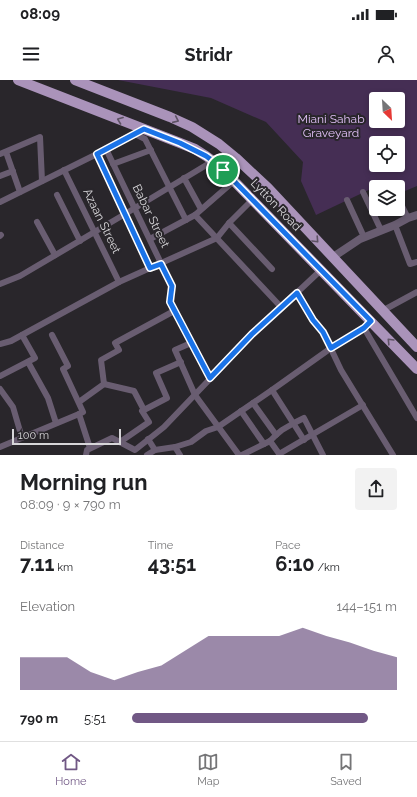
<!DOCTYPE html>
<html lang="en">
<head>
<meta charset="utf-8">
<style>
	body { margin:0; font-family:Raleway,sans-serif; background:#f2f2f2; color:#202124; height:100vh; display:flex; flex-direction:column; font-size:15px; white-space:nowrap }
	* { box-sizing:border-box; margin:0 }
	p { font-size:13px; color:#757577 }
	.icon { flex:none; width:22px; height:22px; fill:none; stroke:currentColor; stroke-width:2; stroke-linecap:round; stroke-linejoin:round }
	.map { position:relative; height:375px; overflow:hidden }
	.side { display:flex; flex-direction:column; background:#fff; flex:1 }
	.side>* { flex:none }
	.needle { width:26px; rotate:155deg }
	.buttons { position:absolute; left:369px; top:12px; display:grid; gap:8px }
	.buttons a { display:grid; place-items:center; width:36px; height:36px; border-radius:4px; background:#fff; box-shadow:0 2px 6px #0003; font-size:20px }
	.scale { position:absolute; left:12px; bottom:10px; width:109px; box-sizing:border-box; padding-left:4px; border:2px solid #d7d6d9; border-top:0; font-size:11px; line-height:14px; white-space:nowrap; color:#d7d6d9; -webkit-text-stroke:3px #29262b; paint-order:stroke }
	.pin { position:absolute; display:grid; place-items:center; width:34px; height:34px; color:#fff; margin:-17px; border:2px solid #fff; border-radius:50%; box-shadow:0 1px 4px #0007 }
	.round { display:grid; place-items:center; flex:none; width:42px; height:42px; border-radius:4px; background:#f2f2f2 }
	.headline { display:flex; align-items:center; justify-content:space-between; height:68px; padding:0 20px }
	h1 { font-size:22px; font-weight:700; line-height:30px }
	.figures { display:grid; grid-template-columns:repeat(3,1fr); gap:6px; height:68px; padding:4px 20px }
	.figures div { display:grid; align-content:center }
	.figures b { font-size:20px; font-weight:700 }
	.figures small { font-size:11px; font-weight:400 }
	.figures p { font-size:11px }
	.chart { height:112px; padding:8px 20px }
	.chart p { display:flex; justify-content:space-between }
	.chart svg { width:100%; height:72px; margin-top:4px; fill:#715885; opacity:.7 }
	ul { padding:0 20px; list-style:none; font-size:13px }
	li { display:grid; grid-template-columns:64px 48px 1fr; align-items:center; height:30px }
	li i { height:10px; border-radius:5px; background:#715885 }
	.status { display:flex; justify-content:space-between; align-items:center; height:28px; padding:0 20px; background:#fff; direction:ltr }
	.status svg { height:11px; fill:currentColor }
	header { display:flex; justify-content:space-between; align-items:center; height:52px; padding:0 20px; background:#fff; font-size:18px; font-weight:700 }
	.dock { display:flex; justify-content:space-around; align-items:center; height:56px; border-top:1px solid #e0e0e0; background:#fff; font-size:11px; color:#757577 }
	.dock a { display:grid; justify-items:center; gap:2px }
	.dock .current { color:#715885 }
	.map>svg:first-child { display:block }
	.green { fill:#452e54; fill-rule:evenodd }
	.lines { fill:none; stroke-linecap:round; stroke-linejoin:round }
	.minor { stroke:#695d71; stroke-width:6 }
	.tertiary { stroke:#695d71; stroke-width:8 }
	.primary { stroke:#aa93ba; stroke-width:10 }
	.oneway { stroke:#5d5264 }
	.route-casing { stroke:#fff; stroke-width:8 }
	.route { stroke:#1a73e8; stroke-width:5 }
	.labels { text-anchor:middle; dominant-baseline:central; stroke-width:4; stroke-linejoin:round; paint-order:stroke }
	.park-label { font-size:12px; fill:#e1c0f7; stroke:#29262b }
	.street-label { font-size:12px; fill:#d7d6d9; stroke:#29262b }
</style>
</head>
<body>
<div class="status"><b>08:09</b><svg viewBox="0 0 49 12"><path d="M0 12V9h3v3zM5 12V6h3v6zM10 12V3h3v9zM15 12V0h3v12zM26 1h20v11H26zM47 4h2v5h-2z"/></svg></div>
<header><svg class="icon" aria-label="menu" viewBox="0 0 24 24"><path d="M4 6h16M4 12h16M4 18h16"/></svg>Stridr<svg class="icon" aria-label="person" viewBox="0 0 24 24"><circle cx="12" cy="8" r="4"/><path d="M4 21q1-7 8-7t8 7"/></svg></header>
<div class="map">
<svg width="417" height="375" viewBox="0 0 417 375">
	<rect width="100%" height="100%" fill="#29262b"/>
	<path class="green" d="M118,0H417V106L398,114V107H375L316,135L301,101L303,82L266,42L211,18ZM376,19H398V41H376ZM376,63H398V85H376Z"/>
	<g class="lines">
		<g class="minor">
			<polyline points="135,54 145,59 186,140"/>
			<polyline points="106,69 172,206 170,222 210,298"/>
			<polyline points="6,72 20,112"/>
			<polyline points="0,74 40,57 42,101"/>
			<polyline points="97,74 150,188"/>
			<polyline points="113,84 151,70"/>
			<polyline points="64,90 119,202"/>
			<polyline points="0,96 13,91"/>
			<polyline points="184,98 201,129"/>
			<polyline points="363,112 381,150"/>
			<polyline points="57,115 80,161"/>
			<polyline points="398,118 408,138"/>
			<polyline points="347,120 364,157"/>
			<polyline points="0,122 113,66 144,49"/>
			<polyline points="195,135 281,227"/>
			<polyline points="37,142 55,175"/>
			<polyline points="229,143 252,120"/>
			<polyline points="395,145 410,184 417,182"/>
			<polyline points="0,156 1,155"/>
			<polyline points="150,159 195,135 234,101"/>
			<polyline points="0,204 20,196 125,134 213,81"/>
			<polyline points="297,213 313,240 323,252 341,290 393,375"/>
			<polyline points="382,231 417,212"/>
			<polyline points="364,248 417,338"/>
			<polyline points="52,255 68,286 63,289 83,332 79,334 90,368"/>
			<polyline points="191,263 175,270 195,315 239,375"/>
			<polyline points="0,264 11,261 119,202 217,158 229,143 272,189"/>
			<polyline points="28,282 48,318 56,343"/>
			<polyline points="0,296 35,278 22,255"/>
			<polyline points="104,304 134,311 144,330"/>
			<polyline points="0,309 13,327 22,358"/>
			<polyline points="272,310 304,360"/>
			<polyline points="79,322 104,304 101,280 119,270 115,263 174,231"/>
			<polyline points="253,323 276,355"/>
			<polyline points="241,331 264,364"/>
			<polyline points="148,359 155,370 175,367 180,375"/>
			<polyline points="270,361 280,375"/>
			<polyline points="120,362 149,342 142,331 167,318 156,293 181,282"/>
			<polyline points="0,367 79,334"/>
			<polyline points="175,367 191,362 206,351 218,347 272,310 331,268 364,248 371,241"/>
			<polyline points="279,374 363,325"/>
			<polyline points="86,375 87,370 112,358 135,370 164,347 252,255 321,190"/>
			<polyline points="147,375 155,370"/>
			<polyline points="242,375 270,361 276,355 282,350 294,343 304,338 323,375"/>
		</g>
		<polyline class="tertiary" points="333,177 360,159 395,145 408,138 417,135"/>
		<g class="primary">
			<polyline points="18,0 180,63 195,69 206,76 213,81 234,101 417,289"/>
			<polyline points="75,0 170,37 192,47 219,64 236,78 268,108 417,267"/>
		</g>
	</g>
	<defs><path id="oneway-chevron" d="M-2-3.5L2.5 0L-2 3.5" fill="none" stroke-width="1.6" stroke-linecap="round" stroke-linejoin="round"/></defs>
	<g class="oneway">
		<use href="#oneway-chevron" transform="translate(120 40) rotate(-159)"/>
		<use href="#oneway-chevron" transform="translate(176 40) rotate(24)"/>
		<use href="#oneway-chevron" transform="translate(316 160) rotate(47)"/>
		<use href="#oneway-chevron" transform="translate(390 261) rotate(-134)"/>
	</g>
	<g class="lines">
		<defs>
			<polygon id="route" points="144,49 180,63 206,76 213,81 234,101 371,241 364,248 331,268 323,252 313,240 297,213 252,254 210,298 170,222 172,206 161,184 150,188 97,74"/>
		</defs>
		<use href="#route" class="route-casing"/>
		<use href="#route" class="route"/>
	</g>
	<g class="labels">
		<g class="park-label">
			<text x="331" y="39">Miani Sahab<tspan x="331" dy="14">Graveyard</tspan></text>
		</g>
		<g class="street-label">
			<text transform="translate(276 125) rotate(46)">Lytton Road</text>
			<text transform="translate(151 136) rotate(64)">Babar Street</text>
			<text transform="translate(102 141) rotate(64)">Azaan Street</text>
		</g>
	</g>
</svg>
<div class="buttons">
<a><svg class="needle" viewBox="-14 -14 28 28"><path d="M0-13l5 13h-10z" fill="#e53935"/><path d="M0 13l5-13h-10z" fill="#757577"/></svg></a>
<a><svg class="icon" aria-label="locate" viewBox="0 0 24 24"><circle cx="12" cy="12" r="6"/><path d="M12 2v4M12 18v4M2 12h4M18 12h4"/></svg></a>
<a><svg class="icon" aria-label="layers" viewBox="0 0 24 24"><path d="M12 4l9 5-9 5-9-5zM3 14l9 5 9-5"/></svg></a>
</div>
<div class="scale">100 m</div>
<div class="pin" style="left:223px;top:90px;background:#1e9e55"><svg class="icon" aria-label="arrive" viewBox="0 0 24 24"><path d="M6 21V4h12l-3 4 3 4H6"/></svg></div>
</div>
<section class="side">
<div class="headline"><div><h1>Morning run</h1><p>08:09 · 9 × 790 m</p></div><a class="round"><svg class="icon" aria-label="share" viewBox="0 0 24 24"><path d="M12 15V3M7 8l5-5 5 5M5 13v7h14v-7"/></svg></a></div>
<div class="figures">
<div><p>Distance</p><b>7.11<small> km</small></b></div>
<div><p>Time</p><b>43:51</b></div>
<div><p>Pace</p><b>6:10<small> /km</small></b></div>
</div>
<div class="chart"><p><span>Elevation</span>144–151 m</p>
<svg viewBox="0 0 160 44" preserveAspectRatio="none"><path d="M0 44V24L10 24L20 24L30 33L40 38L50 33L60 29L70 20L80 11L90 11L100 11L110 11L120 6L130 11L140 15L150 20L160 24V44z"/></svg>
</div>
<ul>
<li><b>790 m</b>5:51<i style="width:89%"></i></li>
</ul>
</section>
<nav class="dock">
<a class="current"><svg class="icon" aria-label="home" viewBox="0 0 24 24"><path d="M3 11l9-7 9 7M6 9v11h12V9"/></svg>Home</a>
<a><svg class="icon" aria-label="map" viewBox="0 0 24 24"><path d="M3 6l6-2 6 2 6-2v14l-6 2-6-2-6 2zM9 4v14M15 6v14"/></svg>Map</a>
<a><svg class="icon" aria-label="saved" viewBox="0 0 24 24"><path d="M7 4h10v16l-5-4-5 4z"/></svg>Saved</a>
</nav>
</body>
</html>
